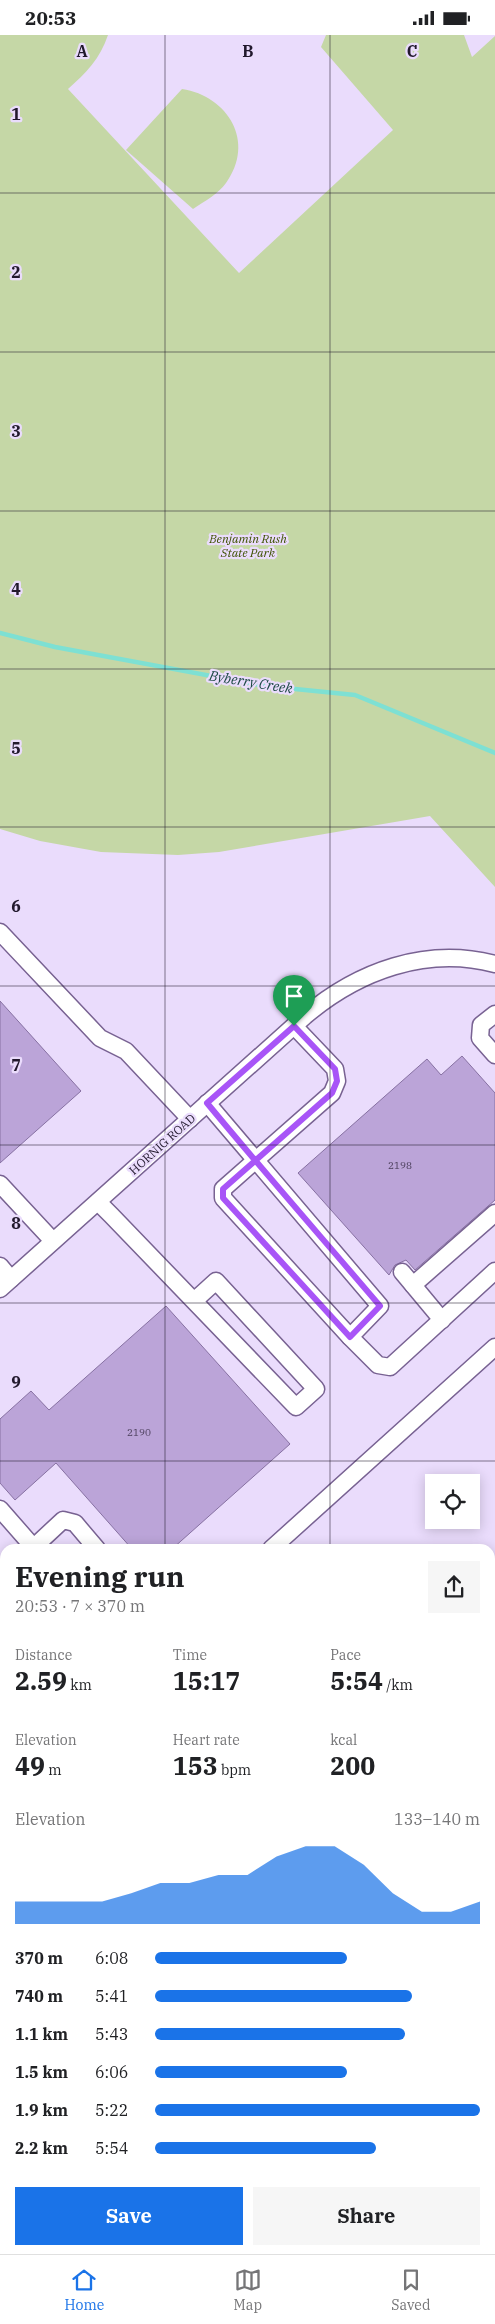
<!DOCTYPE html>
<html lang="en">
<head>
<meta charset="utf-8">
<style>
	body { margin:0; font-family:"IBM Plex Serif",serif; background:#f6f6f6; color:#202124; height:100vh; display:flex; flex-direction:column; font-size:19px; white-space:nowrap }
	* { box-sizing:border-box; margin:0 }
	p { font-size:16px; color:#757577 }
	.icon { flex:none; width:28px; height:28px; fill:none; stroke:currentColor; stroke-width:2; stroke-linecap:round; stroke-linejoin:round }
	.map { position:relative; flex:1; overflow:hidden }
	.side { position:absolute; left:0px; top:1509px; width:495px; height:711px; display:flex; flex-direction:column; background:#fff; border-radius:15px 15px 0 0; box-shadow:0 2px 12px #0003 }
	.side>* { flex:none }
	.buttons { position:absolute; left:425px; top:1439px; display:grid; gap:10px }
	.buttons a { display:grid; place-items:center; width:55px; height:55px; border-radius:0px; background:#fff; box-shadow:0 2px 12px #0003; font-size:25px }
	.pin { position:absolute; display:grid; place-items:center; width:42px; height:42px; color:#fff; margin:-51px -21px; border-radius:50% 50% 50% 0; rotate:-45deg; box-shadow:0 0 5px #0007 }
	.pin .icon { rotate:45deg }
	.round { display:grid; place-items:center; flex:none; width:52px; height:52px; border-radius:0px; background:#f6f6f6 }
	.head { display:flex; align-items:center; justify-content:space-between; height:85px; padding:0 15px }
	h1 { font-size:28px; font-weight:700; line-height:38px }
	.metrics { display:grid; grid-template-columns:repeat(3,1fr); gap:8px; height:85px; padding:5px 15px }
	.metrics div { display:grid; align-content:center }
	.metrics b { font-size:25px; font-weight:700 }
	.metrics small { font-size:14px; font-weight:400 }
	.metrics p { font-size:14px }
	.chart { height:140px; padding:10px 15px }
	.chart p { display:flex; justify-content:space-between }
	.chart svg { width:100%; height:90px; margin-top:5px; fill:#1a73e8; opacity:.7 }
	.action { display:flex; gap:10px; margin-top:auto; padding:10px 15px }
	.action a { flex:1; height:58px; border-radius:0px; background:#1a73e8; color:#fff; font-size:20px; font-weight:700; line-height:58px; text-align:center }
	.action a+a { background:#f6f6f6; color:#202124 }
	ul { padding:0 15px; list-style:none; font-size:16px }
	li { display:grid; grid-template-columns:80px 60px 1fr; align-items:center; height:38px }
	li i { height:12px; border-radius:6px; background:#1a73e8 }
	.status { display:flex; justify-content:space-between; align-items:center; height:35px; padding:0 25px; background:#fff; direction:ltr }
	.status svg { height:14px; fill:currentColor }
	.dock { display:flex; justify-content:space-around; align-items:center; height:70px; border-top:1px solid #e0e0e0; background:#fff; font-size:14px; color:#757577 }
	.dock a { display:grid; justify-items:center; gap:2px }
	.dock .current { color:#1a73e8 }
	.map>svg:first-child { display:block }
	.green { fill:#c5d7a6 }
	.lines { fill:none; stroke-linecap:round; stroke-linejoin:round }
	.stream { stroke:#7ee0d3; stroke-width:4.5 }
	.building { fill:#bba4d8; stroke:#8771a2 }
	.minor-casing { stroke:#786292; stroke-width:19 }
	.highway-casing { stroke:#a44e6d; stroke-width:26 }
	.minor { stroke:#fff; stroke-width:16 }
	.highway { stroke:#ea6b8f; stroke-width:24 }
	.route-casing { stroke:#fff; stroke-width:10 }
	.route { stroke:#a855f7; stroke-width:6 }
	.grid { fill:none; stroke:#22192d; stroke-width:1; stroke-opacity:0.55 }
	.labels { text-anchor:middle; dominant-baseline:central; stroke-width:4.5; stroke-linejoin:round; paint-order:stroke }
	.number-label { font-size:10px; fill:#483c58 }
	.park-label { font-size:12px; font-style:italic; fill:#3d5101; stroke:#eadcfc }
	.street-label { font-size:12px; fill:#22192d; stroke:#eadcfc }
	.water-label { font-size:14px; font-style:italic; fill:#1c4944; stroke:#eadcfc }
	.grid-label { font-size:16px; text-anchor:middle; font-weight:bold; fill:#22192d; stroke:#eadcfc; stroke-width:4.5; stroke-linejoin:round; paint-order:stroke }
</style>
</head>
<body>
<div class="status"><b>20:53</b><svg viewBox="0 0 49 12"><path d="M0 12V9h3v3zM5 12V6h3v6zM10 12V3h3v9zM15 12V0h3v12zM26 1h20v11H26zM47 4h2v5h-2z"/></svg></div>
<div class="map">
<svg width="495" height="2219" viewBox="0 0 495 2219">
	<rect width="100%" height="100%" fill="#eadcfc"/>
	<g class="green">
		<path d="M0,0H108C100,24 86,38 68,54L239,238L393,95L321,12L326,0H464L472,22L495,1V852L430,781L219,817L178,820L101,817L40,806L0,794Z"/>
		<path d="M182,54C228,61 256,107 226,148C218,159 205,166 193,174L126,115Z"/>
	</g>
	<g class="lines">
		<polyline class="stream" points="0,598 55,612 265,651 355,660 495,718"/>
	</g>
	<g class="building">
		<polygon points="0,966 81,1056 0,1128"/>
		<polygon points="462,1021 495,1058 495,1165 415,1235 406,1225 395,1230 389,1240 298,1138 427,1024 441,1040"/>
		<polygon points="166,1271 290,1409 172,1514 132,1514 56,1428 15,1465 0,1448 0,1384 31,1356 49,1375"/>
	</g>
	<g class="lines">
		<defs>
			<g id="minor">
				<polyline points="0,897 100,1003 126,1016 190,1084"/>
				<polyline points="495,979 481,990 480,1003 495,1020"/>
				<polyline points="294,991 335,1034 337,1046 332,1058 223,1154 223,1163 350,1302"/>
				<polyline points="207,1068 380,1271 350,1302 378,1330 390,1332 495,1236"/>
				<polyline points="0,1149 53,1206"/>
				<polyline points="98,1167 111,1180 296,1372 316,1354 216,1246 194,1266"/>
				<polyline points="0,1231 11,1244"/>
				<polyline points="402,1237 442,1285"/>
				<polyline points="413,1250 495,1178"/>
				<path d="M0,1254L305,981C358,936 426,911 495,929"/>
				<polyline points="0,1474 35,1514"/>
				<polyline points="34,1512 63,1485 75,1488 97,1514"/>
				<polyline points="271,1514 495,1312"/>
				<polyline points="0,1563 5,1568"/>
				<polyline points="0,1631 5,1637"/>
				<polyline points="490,1781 495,1777"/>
				<polyline points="0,1994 5,1992"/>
			</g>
			<g id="highway">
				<polyline points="490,2100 495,2096"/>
				<polyline points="0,2103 5,2104"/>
				<polyline points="490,2159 495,2155"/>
				<polyline points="160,2215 161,2219"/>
				<polyline points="357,2219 362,2215"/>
				<polyline points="423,2219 428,2215"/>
				<polyline points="490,2219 495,2214"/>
			</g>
		</defs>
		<use href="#minor" class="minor-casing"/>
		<use href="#highway" class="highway-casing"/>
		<use href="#minor" class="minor"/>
		<use href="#highway" class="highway"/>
	</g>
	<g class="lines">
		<defs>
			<path id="route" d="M294,991L207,1068C264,1137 323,1204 380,1271L350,1302L223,1163V1154L332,1058L337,1046L335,1034L294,991"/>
		</defs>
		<use href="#route" class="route-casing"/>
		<use href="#route" class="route"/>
	</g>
	<path class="grid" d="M165,0V1514M330,0V1514M0,158H495M0,317H495M0,476H495M0,634H495M0,792H495M0,951H495M0,1110H495M0,1268H495M0,1426H495M0,1585H5M490,1585H495M0,1744H5M490,1744H495M0,1902H5M490,1902H495M0,2060H5M490,2060H495M165,2215V2219M330,2215V2219"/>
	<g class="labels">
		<g class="number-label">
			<text x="400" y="1130">2198</text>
			<text x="139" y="1397">2190</text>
		</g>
		<g class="park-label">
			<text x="248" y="503">Benjamin Rush<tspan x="248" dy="14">State Park</tspan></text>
		</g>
		<g class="street-label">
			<text transform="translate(162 1109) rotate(-42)">HORNIG ROAD</text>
		</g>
		<g class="water-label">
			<text transform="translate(251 647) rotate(9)">Byberry Creek</text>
		</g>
	</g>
	<g class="grid-label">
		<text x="82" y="22">A</text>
		<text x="248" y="22">B</text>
		<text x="412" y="22">C</text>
		<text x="16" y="85">1</text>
		<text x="16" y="243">2</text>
		<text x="16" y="402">3</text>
		<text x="16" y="560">4</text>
		<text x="16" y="719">5</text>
		<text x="16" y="877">6</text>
		<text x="16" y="1036">7</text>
		<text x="16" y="1194">8</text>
		<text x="16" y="1353">9</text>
	</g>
</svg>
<div class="buttons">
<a><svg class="icon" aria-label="locate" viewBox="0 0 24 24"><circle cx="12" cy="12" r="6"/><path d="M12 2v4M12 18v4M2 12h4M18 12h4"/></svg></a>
</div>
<div class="pin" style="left:294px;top:991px;background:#1e9e55"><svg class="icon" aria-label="arrive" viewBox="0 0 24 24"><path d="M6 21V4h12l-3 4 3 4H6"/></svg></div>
<section class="side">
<div class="head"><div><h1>Evening run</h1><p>20:53 · 7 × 370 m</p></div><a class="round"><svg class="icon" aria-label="share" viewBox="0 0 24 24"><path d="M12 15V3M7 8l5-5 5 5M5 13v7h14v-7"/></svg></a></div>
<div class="metrics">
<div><p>Distance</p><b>2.59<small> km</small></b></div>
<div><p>Time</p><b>15:17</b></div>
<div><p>Pace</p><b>5:54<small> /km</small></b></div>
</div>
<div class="metrics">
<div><p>Elevation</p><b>49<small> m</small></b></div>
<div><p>Heart rate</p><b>153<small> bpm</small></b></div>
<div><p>kcal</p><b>200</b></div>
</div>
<div class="chart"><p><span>Elevation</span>133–140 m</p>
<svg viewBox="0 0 160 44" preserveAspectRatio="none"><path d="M0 44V33L10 33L20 33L30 33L40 29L50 24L60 24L70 20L80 20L90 11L100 6L110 6L120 15L130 29L140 38L150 38L160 33V44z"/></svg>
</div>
<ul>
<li><b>370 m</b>6:08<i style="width:59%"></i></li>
<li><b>740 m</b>5:41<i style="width:79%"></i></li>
<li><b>1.1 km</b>5:43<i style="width:77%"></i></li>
<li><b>1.5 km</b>6:06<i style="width:59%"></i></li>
<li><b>1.9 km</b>5:22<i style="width:100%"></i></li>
<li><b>2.2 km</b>5:54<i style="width:68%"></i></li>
</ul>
<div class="action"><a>Save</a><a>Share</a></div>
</section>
</div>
<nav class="dock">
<a class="current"><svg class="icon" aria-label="home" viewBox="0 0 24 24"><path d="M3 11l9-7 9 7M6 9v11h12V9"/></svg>Home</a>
<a><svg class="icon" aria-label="map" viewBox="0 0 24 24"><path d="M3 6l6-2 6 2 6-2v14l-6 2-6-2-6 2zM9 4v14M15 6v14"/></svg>Map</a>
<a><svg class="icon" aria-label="saved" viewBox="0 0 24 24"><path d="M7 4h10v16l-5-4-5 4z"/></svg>Saved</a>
</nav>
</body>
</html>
